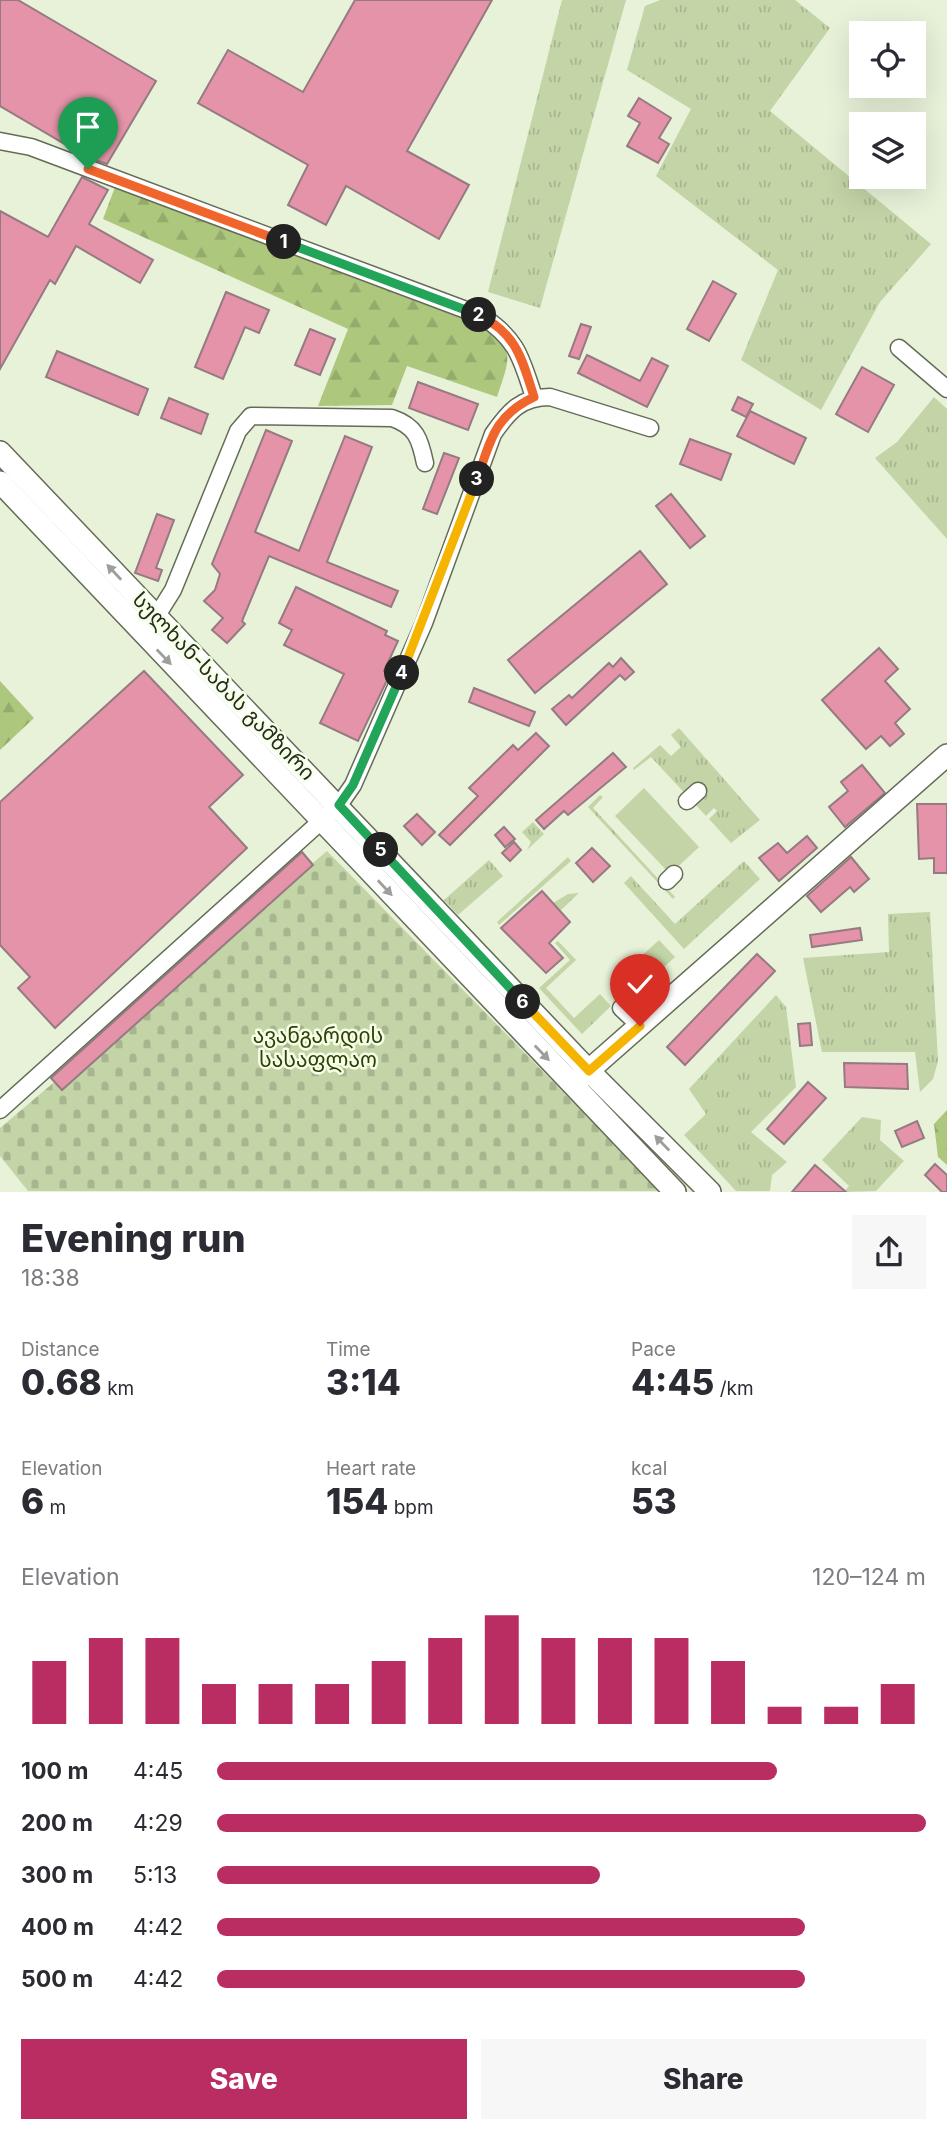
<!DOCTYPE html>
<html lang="en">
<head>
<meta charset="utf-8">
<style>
	body { margin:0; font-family:Inter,"Noto Sans Georgian",sans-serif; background:#f7f7f7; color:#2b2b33; height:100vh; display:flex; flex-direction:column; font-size:26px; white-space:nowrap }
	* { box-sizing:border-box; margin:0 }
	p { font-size:23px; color:#7c7c81 }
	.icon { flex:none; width:38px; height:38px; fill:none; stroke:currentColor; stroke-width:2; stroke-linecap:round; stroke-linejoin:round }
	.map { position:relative; height:1192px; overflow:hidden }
	.sheet { display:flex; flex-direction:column; background:#fff; flex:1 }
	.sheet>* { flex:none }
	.tools { position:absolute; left:849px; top:21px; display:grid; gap:14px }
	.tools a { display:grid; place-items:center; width:77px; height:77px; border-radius:0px; background:#fff; box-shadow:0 7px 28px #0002; font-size:35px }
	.pin { position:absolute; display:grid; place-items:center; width:60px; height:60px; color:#fff; margin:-72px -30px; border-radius:50% 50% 50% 0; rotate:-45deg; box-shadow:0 0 7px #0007 }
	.pin .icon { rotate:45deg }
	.km { position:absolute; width:35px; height:35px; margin:-18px; border-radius:50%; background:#222; color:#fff; font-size:19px; line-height:35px; text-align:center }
	.round { display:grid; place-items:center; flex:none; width:74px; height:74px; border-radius:0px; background:#f7f7f7 }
	.head { display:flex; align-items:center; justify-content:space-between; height:119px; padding:0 21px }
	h1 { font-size:38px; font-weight:800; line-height:52px }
	.stats { display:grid; grid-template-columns:repeat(3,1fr); gap:10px; height:119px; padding:7px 21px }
	.stats div { display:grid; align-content:center }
	.stats b { font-size:35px; font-weight:800 }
	.stats small { font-size:19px; font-weight:400 }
	.stats p { font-size:19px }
	.chart { height:196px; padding:14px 21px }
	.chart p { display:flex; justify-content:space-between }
	.chart svg { width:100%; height:126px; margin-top:7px; stroke:#b92d63; stroke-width:6 }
	.primary-button { display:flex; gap:14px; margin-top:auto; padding:14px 21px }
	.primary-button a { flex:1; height:80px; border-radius:0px; background:#b92d63; color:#fff; font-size:28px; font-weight:800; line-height:80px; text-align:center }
	.primary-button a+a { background:#f7f7f7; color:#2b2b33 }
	ul { padding:0 21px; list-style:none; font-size:23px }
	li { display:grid; grid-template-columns:112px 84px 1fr; align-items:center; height:52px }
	li i { height:18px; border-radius:9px; background:#b92d63 }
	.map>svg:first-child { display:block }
	.grass { fill:url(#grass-tufts) }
	.forest { fill:url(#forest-firs) }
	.cemetery { fill:url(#cemetery-stones) }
	.pitch { fill:#c3d4a7 }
	.building { fill:#e593a9; stroke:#957b81; stroke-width:2 }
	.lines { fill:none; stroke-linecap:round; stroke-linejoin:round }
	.street-casing { stroke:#646c57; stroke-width:19 }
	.secondary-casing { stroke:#646c57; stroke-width:24 }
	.street { stroke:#fff; stroke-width:16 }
	.secondary { stroke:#fff; stroke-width:21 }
	.oneway { fill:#9d9f9b }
	.split-1-casing { stroke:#fff; stroke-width:14 }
	.split-2-casing { stroke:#fff; stroke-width:14 }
	.split-3-casing { stroke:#fff; stroke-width:14 }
	.split-4-casing { stroke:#fff; stroke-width:14 }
	.split-5-casing { stroke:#fff; stroke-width:14 }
	.split-6-casing { stroke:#fff; stroke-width:14 }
	.split-7-casing { stroke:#fff; stroke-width:14 }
	.split-1 { stroke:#f0652b; stroke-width:9 }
	.split-2 { stroke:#22a559; stroke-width:9 }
	.split-3 { stroke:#f0652b; stroke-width:9 }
	.split-4 { stroke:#f5b400; stroke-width:9 }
	.split-5 { stroke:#22a559; stroke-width:9 }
	.split-6 { stroke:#22a559; stroke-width:9 }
	.split-7 { stroke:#f5b400; stroke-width:9 }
	.labels { text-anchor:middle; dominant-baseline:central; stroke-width:5; stroke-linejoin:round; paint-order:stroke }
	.street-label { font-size:21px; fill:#262a21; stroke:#f5ffe6 }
	.park-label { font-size:21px; fill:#304008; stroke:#f5ffe6 }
</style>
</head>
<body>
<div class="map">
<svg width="947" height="1192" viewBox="0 0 947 1192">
	<defs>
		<pattern id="grass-tufts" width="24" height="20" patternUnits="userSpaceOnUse" patternTransform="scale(1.75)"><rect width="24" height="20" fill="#c3d4a7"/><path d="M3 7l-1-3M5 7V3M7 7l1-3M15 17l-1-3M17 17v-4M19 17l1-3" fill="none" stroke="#a7b68f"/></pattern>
		<pattern id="forest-firs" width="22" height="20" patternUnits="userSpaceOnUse" patternTransform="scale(1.75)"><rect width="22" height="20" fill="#adc77d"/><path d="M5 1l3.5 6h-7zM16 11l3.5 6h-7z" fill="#95ab6c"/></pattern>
		<pattern id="cemetery-stones" width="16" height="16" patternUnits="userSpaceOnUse" patternTransform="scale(1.75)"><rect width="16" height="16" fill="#c3d4a7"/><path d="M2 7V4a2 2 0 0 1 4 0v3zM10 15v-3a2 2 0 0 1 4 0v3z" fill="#a7b68f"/></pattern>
	</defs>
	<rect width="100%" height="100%" fill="#e8f2d9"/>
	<g class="grass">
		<polygon points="562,0 626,0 540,308 488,292"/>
		<polygon points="660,0 795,0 830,28 770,111 931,244 880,302 821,410 741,360 778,270 656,176 691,109 627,70 645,6"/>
		<polygon points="934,397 947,409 947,539 875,458 897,442"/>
		<polygon points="679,728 760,820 731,843 709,819 717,811 714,808 706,816 651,757 634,770 633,768 660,745 671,756 681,747 671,735"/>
		<polygon points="600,795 603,797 593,808 675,897 673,899 588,807"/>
		<polygon points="533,822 544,834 527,850 531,842 522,832"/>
		<polygon points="568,857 571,861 499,925 497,922"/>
		<polygon points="489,860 503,876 458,915 444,900"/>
		<polygon points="744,861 760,879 684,949 624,883 631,876 675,924"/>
		<polygon points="579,893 560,911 553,903 568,894"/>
		<polygon points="930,912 938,1061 933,1079 920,1092 915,1052 822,1052 803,958 889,952 888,914"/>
		<polygon points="659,940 675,957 626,1002 610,985"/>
		<polygon points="558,941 576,960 546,988 574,1018 600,994 611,1006 582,1034 539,988 570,960 555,943"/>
		<polygon points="776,995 786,1007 796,1087 751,1132 787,1162 772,1175 770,1191 736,1191 684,1135 706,1114 689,1089"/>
		<polygon points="862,1117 881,1120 880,1140 904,1161 876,1191 844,1192 849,1186 822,1160"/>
	</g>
	<g class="forest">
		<path d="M115,187L477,320C515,351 512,352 497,397L407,366L392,405L318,406L348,329L103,219Z"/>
		<polygon points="0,681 34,718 0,750"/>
		<polygon points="947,1110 947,1165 938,1157 934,1124"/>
	</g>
	<polygon class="cemetery" points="327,851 660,1191 28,1191 0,1156 0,1128"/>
	<polygon class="pitch" points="644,788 699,847 670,874 615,816"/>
	<g class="building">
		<polygon points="0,0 18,0 156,81 107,164 87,157 0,106"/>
		<polygon points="355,0 492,0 407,151 469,185 439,239 346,186 326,225 288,205 308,165 198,103 228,50 303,92"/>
		<polygon points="639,98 671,118 659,138 669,144 658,163 627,146 640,123 628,116"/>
		<polygon points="82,177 108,190 89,224 153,260 140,283 76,246 55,284 50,280 0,369 0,211 48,237"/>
		<polygon points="713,281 736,294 709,341 687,329"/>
		<polygon points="226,292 269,310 259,333 245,327 223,379 195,367"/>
		<polygon points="581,324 591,327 579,359 569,356"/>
		<polygon points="310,329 335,339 320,375 295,365"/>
		<polygon points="57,351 148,389 138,415 46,377"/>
		<polygon points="587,355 640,381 652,358 668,366 647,407 578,373"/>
		<polygon points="862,367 894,385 868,432 836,414"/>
		<polygon points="418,382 478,404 468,430 409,408"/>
		<polygon points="738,397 753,404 746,417 732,410"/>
		<polygon points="169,398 208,414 201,434 161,418"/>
		<polygon points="750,411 806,438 794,464 737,436"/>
		<polygon points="266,430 292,441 255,532 299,551 345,436 372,447 327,562 398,591 391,607 269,556 242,621 245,624 227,643 212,630 223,618 204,601 215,590 220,574 212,564"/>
		<polygon points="690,439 731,454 721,480 680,464"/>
		<polygon points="444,453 459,458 437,514 423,509"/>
		<polygon points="671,494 705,536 690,548 656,506"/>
		<polygon points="157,514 174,520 156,568 162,570 158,581 135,573"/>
		<polygon points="640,551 667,584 535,693 508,660"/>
		<polygon points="296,587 387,631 385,635 398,641 384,671 390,674 358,741 320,723 344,674 284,645 292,630 279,623"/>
		<polygon points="879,648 898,669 885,681 910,709 895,723 904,734 890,746 881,736 866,749 822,700"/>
		<polygon points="621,658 634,672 625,680 620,675 566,725 552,709 569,695 572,698 609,663 613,667"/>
		<polygon points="144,671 243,775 209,807 247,848 55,1028 18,988 30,977 0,945 0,802"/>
		<polygon points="474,688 535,712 529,726 469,702"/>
		<polygon points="536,733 549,746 450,845 439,835 478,796 469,788 513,745 518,750"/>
		<polygon points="613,753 626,767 568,815 564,811 544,829 536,820"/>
		<polygon points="862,765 885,793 845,827 829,807 848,791 841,782"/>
		<polygon points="917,804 947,804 947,873 934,873 934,858 919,859"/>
		<polygon points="417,814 435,832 422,845 404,826"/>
		<polygon points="504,827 515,839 505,847 495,835"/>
		<polygon points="807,836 817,848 779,881 759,858 778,843 787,853"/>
		<polygon points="514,842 521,850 510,861 502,853"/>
		<polygon points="592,848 610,866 593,882 576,863"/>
		<polygon points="302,852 313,865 62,1090 51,1078"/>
		<polygon points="851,857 869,879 854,892 850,887 821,912 807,896"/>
		<polygon points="542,891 570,922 549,943 563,958 546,973 501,928"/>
		<polygon points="860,928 862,940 812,947 810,935"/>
		<polygon points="757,954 775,971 685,1065 667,1047"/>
		<polygon points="810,1023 812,1045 800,1046 798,1024"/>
		<polygon points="844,1063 907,1064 908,1089 845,1087"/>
		<polygon points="808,1082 826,1098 784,1144 767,1129"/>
		<polygon points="917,1121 924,1138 902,1147 895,1131"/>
		<polygon points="935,1164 947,1175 947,1192 942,1192 925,1175"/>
		<polygon points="815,1165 846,1192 792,1192"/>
	</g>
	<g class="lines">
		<defs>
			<g id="street">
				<path d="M0,141L31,147L482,316C518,340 521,358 534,397"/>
				<polyline points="899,348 947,389"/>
				<path d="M151,625L173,590L238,431L251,416L392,418C416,426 420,439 425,463"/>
				<polyline points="687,801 698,791"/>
				<polyline points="667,881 674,874"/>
				<polyline points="621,1008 640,1026"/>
				<path d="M0,1110L339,805L353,785L424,623L493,434C509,411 521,397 550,397L650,428"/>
			</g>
			<g id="secondary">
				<polyline points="0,452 589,1071 710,1192"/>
				<polyline points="0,482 675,1192"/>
				<polyline points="579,1079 947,755"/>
			</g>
		</defs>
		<use href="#street" class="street-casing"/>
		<use href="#secondary" class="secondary-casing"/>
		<use href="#street" class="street"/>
		<use href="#secondary" class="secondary"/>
	</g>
	<defs><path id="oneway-solid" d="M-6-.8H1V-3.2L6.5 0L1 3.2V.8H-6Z" transform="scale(1.75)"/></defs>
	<g class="oneway">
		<use href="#oneway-solid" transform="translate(114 572) rotate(-133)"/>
		<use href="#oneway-solid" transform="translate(164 657) rotate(46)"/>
		<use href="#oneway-solid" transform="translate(385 888) rotate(47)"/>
		<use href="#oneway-solid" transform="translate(542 1053) rotate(46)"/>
		<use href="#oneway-solid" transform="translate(662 1143) rotate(-134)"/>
	</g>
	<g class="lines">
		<defs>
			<polyline id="split-1" points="88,169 284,242"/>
			<polyline id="split-2" points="284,242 479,315"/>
			<path id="split-3" d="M477,479C491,440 494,416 534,397C522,359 517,334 479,315"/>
			<polyline id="split-4" points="402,673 477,479"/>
			<polyline id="split-5" points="381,850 339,805 353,785 402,673"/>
			<polyline id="split-6" points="381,850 523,1002"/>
			<polyline id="split-7" points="523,1002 589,1071 640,1026"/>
		</defs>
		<use href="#split-1" class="split-1-casing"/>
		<use href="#split-2" class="split-2-casing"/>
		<use href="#split-3" class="split-3-casing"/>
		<use href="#split-4" class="split-4-casing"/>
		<use href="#split-5" class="split-5-casing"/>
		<use href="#split-6" class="split-6-casing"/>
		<use href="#split-7" class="split-7-casing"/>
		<use href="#split-1" class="split-1"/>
		<use href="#split-2" class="split-2"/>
		<use href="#split-3" class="split-3"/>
		<use href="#split-4" class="split-4"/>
		<use href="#split-5" class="split-5"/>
		<use href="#split-6" class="split-6"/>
		<use href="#split-7" class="split-7"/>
	</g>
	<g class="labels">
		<g class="street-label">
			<text transform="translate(224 686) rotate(46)">სულხან-საბას გამზირი</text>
		</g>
		<g class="park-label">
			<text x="318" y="1035">ავანგარდის<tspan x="318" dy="24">სასაფლაო</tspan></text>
		</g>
	</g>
</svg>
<div class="tools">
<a><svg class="icon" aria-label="locate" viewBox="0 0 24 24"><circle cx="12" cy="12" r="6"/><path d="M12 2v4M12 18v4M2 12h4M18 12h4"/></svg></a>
<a><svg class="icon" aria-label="layers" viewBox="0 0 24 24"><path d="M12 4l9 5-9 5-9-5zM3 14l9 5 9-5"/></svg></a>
</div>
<div class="pin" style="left:88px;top:169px;background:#1e9e55"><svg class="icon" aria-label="arrive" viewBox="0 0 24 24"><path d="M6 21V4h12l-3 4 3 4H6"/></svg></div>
<div class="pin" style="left:640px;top:1026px;background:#d93025"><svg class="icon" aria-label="check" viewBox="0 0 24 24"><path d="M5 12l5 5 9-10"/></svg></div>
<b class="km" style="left:284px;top:242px">1</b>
<b class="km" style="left:479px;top:315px">2</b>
<b class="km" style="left:477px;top:479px">3</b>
<b class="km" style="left:402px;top:673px">4</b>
<b class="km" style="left:381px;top:850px">5</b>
<b class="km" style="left:523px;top:1002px">6</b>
</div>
<section class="sheet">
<div class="head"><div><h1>Evening run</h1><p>18:38</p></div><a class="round"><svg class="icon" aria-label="share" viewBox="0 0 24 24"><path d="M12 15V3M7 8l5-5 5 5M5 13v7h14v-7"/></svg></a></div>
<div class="stats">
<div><p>Distance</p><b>0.68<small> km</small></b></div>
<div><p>Time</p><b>3:14</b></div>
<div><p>Pace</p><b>4:45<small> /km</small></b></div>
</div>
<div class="stats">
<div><p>Elevation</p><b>6<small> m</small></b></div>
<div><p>Heart rate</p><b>154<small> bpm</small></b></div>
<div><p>kcal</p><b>53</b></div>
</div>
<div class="chart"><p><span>Elevation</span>120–124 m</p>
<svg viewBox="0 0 160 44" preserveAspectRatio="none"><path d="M5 44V22M15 44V14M25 44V14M35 44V30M45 44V30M55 44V30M65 44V22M75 44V14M85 44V6M95 44V14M105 44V14M115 44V14M125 44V22M135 44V38M145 44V38M155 44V30"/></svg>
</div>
<ul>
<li><b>100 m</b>4:45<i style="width:79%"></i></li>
<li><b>200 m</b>4:29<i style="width:100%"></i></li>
<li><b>300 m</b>5:13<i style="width:54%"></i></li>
<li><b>400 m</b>4:42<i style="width:83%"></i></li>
<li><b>500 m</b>4:42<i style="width:83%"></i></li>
</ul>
<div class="primary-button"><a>Save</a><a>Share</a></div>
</section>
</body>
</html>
